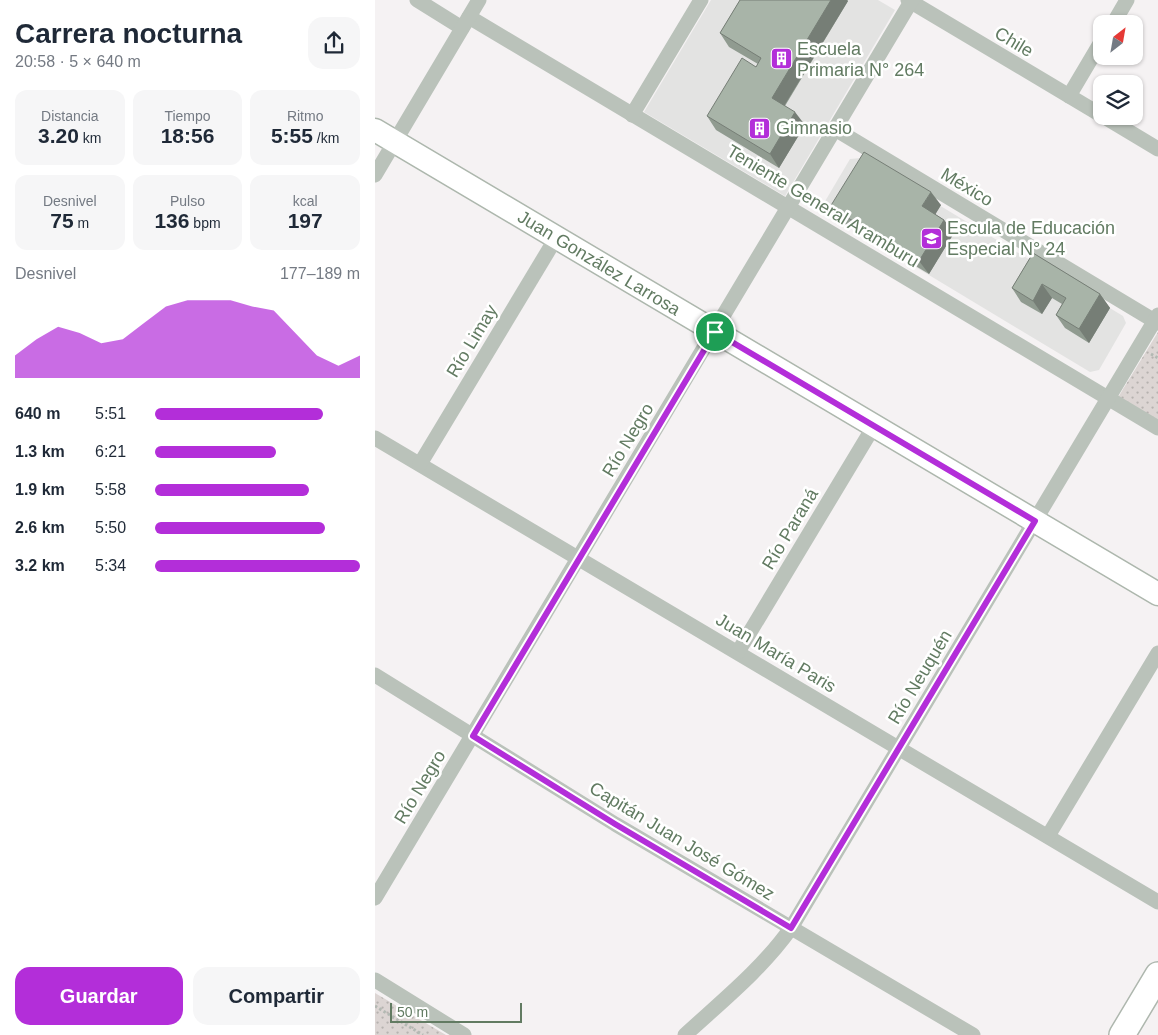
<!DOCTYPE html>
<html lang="es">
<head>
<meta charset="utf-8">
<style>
	body { margin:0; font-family:Helvetica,sans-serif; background:#f6f6f7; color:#1f2937; height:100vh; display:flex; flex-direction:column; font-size:19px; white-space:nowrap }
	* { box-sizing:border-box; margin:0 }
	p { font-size:16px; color:#747a83 }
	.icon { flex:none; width:28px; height:28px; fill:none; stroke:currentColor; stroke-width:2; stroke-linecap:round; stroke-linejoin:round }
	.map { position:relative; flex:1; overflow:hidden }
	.panel { display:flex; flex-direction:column; background:#fff; width:375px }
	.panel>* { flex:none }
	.needle { width:32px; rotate:31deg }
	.buttons { position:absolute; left:718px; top:15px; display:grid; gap:10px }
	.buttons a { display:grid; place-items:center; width:50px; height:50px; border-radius:10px; background:#fff; box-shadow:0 1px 4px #0004; font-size:25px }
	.scale { position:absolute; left:15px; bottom:12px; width:132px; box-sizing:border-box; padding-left:5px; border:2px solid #627b62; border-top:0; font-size:14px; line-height:18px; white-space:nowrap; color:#627b62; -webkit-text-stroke:4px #fff; paint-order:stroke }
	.pin { position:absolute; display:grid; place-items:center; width:42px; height:42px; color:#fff; margin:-21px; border:2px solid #fff; border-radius:50%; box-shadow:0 1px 5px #0007 }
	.round { display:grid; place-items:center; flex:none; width:52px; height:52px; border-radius:15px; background:#f6f6f7 }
	.overview { display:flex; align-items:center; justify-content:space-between; height:85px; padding:0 15px }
	h1 { font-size:28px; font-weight:700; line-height:38px }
	.metrics { display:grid; grid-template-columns:repeat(3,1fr); gap:8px; height:85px; padding:5px 15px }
	.metrics div { display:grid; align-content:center; border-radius:12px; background:#f6f6f7; text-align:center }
	.metrics b { font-size:21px; font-weight:700 }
	.metrics small { font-size:14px; font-weight:400 }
	.metrics p { font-size:14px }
	.chart { height:140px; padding:10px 15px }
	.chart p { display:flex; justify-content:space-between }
	.chart svg { width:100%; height:90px; margin-top:5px; fill:#b32ed9; opacity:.7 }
	.primary-button { display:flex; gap:10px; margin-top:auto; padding:10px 15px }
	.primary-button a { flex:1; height:58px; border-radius:15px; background:#b32ed9; color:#fff; font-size:20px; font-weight:700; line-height:58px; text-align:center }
	.primary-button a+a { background:#f6f6f7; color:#1f2937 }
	ul { padding:0 15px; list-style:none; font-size:16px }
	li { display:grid; grid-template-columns:80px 60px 1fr; align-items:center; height:38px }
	li i { height:12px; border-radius:6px; background:#b32ed9 }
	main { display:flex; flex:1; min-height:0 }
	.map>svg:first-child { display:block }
	.built { fill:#e3e3e2 }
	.park { fill:url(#park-dots) }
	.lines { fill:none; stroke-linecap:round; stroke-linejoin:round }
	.secondary-casing { stroke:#adb7ad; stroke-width:25 }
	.primary-casing { stroke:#aeb7ae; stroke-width:28 }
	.path { stroke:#b3b9b3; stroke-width:3; stroke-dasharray:2.5 2.5; stroke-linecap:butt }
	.street { stroke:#bac2ba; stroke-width:15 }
	.secondary { stroke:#fff; stroke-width:22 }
	.primary { stroke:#fff; stroke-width:25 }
	.wall { fill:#909b90 }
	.shaded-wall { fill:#767e76 }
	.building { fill:#a8b4a8; stroke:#767e76 }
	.route-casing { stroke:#fff; stroke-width:10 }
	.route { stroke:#b32ed9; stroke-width:6 }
	.labels { text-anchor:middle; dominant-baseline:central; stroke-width:5; stroke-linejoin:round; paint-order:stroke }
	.street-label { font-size:18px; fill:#627b62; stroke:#fff }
	.poi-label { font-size:18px; fill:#627b62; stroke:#fff; text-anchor:start }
</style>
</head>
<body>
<main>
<section class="panel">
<div class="overview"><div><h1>Carrera nocturna</h1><p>20:58 · 5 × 640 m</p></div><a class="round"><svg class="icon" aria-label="share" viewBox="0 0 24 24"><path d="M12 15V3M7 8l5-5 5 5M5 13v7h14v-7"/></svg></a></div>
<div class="metrics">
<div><p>Distancia</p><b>3.20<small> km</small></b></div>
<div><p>Tiempo</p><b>18:56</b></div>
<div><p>Ritmo</p><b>5:55<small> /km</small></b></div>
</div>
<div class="metrics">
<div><p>Desnivel</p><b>75<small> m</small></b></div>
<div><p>Pulso</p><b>136<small> bpm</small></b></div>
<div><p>kcal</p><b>197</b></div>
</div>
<div class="chart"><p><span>Desnivel</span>177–189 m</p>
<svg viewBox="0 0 160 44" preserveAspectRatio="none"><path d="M0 44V33L10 25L20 19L30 22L40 27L50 25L60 17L70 9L80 6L90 6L100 6L110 9L120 11L130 22L140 33L150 38L160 33V44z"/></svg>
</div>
<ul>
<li><b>640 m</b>5:51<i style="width:82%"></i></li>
<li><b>1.3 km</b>6:21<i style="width:59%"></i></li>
<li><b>1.9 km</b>5:58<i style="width:75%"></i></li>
<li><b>2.6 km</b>5:50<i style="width:83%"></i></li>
<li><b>3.2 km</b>5:34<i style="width:100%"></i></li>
</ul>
<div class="primary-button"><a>Guardar</a><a>Compartir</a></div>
</section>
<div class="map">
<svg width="783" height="1035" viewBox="0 0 783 1035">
	<defs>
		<pattern id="park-dots" width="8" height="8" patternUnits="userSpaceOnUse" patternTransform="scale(1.25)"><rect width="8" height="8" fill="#dcd5d3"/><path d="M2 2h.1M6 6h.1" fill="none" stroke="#b6b2af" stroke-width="1.8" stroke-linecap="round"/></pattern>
	</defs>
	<rect width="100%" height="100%" fill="#f5f2f3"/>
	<g class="built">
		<polygon points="336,0 503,0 520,10 410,196 269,112"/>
		<polygon points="486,158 748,316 751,323 724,370 715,372 451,213 449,203 475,159"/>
	</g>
	<g class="park">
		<polygon points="783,332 783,423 742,399"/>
		<polygon points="0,993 71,1035 0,1035"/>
	</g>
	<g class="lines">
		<defs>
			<polyline id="secondary" points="0,130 783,594"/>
			<polyline id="primary" points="747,1035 783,975"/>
		</defs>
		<use href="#secondary" class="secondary-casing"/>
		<use href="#primary" class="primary-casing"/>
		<g class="path">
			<polyline points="776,354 783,358"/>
			<polyline points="0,1006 48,1035"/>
		</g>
		<g class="street">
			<polyline points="42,0 87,28"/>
			<polyline points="533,0 726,115"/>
			<polyline points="94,17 783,428"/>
			<polyline points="738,24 752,0"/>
			<polyline points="694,96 726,42"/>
			<polyline points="257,115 326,0"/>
			<polyline points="728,116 783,149"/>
			<polyline points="460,129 783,323"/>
			<polyline points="0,175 104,0"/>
			<polyline points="0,438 783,902"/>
			<polyline points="45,464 181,238"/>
			<polyline points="363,652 499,426"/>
			<polyline points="0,675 240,824 598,1035"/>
			<polyline points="673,836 783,653"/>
			<polyline points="0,898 537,0"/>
			<polyline points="0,980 89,1035"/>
			<path d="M310,1035C347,1001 387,969 416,928L783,315"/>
		</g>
		<use href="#secondary" class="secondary"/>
		<use href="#primary" class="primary"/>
	</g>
	<g class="wall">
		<polygon points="365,0 472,0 473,1 410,106 430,125 404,168 341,130 332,116 381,67 383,64 354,47 345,33"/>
		<polygon points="566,205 560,214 569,220 579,233 554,274 465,221 455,207"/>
		<polygon points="658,253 725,294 735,308 714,343 690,328 681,315 687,304 677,298 667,314 646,302 637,288"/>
	</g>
	<g class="shaded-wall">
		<polygon points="456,0 472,0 473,1 406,111 397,98"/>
		<polygon points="420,112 430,125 404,168 395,154"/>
		<polygon points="556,192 566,205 557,220 547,206"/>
		<polygon points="569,220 579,233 554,274 544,261"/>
		<polygon points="667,284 677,298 667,314 658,301"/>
		<polygon points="725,294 735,308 714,343 704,329"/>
	</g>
	<g class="building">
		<polygon points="365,0 456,0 397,98 420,112 395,154 332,116 367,58 381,67 386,58 345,33"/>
		<polygon points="489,152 556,192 547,206 569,220 544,261 455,207"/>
		<polygon points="658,253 725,294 704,329 681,315 691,298 667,284 658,301 637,288"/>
	</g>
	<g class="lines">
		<defs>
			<polygon id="route" points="340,332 660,521 416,928 240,824 98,736"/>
		</defs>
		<use href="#route" class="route-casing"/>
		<use href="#route" class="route"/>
	</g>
	<defs>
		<symbol id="building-square" viewBox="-11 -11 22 22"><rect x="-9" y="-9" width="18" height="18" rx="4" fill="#b32ed9" stroke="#fff"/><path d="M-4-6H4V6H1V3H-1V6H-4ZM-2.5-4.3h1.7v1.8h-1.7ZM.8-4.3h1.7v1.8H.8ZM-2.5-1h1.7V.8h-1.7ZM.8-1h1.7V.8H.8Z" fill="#fff"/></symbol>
		<symbol id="school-square" viewBox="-11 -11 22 22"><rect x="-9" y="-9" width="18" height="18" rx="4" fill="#b32ed9" stroke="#fff"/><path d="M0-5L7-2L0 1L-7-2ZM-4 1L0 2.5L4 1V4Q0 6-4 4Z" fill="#fff"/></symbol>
	</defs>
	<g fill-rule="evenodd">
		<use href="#building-square" x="394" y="46" width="25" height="25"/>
		<use href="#building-square" x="372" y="116" width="25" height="25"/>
		<use href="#school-square" x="544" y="226" width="25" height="25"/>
	</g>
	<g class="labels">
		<g class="street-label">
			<text transform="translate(639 42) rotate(31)">Chile</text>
			<text transform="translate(592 187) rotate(31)">México</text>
			<text transform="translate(448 206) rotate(31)">Teniente General Aramburu</text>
			<text transform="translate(224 263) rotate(31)">Juan González Larrosa</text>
			<text transform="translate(97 341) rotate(-59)">Río Limay</text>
			<text transform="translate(253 440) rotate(-59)">Río Negro</text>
			<text transform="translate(415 529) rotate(-59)">Río Paraná</text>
			<text transform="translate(401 653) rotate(31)">Juan María Paris</text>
			<text transform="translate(545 677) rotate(-59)">Río Neuquén</text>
			<text transform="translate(45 787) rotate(-59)">Río Negro</text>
			<text transform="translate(307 841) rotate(31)">Capitán Juan José Gómez</text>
		</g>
		<g class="poi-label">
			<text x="422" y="49">Escuela<tspan x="422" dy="21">Primaria N° 264</tspan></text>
			<text x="401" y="128">Gimnasio</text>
			<text x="572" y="228">Escula de Educación<tspan x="572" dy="21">Especial N° 24</tspan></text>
		</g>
	</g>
</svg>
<div class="buttons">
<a><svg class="needle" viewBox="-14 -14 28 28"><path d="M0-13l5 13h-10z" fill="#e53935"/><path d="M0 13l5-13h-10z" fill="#747a83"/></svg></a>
<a><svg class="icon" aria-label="layers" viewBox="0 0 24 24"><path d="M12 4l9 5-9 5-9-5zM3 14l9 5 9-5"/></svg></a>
</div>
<div class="scale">50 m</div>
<div class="pin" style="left:340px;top:332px;background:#1e9e55"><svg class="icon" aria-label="arrive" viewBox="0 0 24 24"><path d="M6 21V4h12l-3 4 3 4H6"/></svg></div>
</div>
</main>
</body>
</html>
